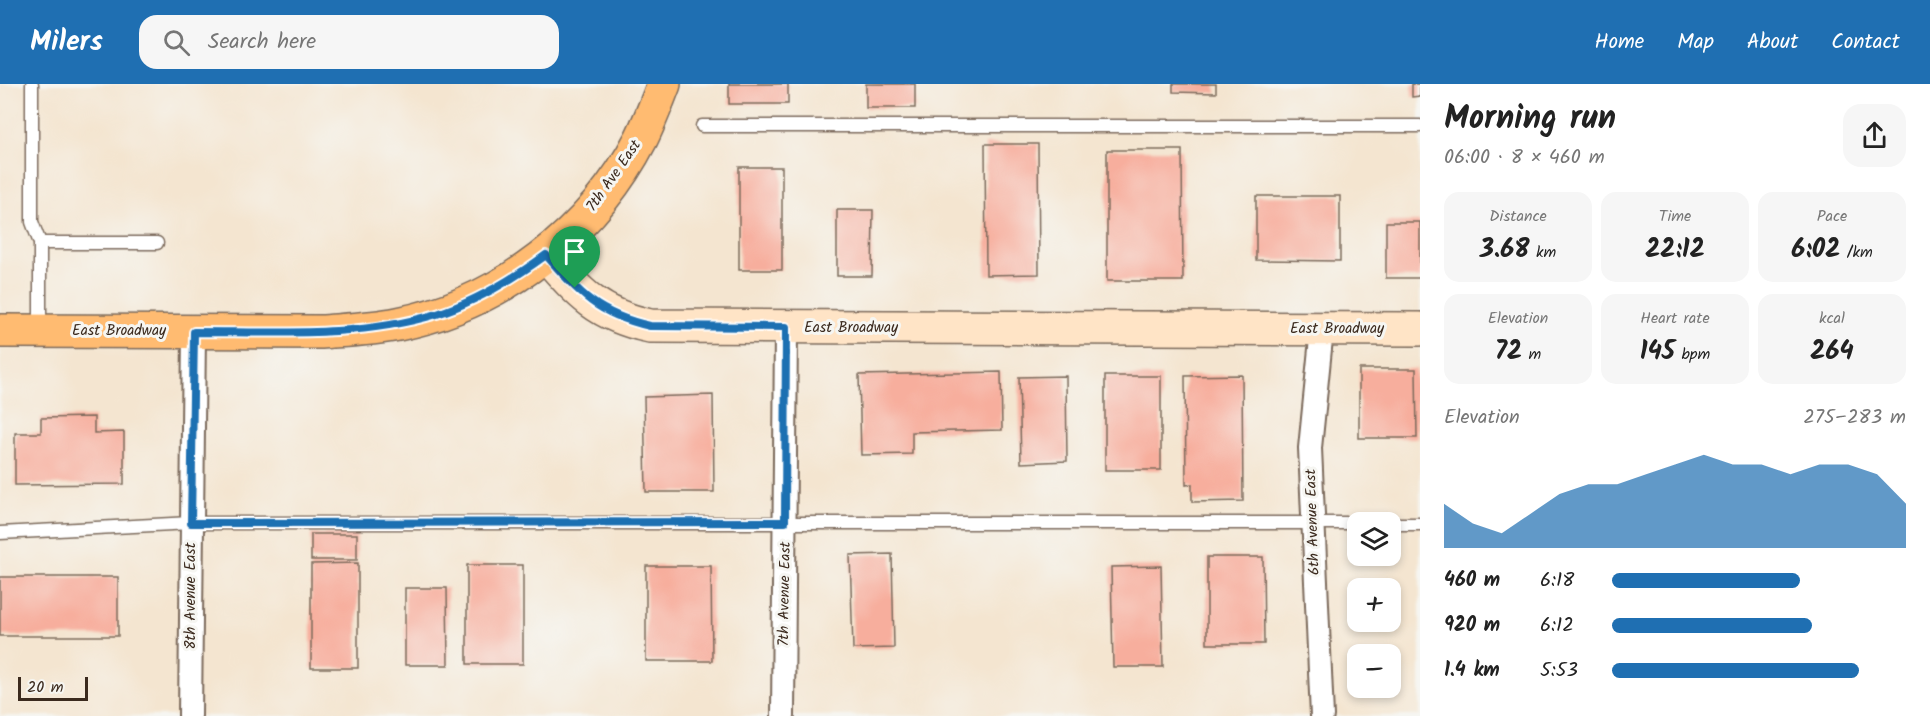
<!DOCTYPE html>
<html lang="en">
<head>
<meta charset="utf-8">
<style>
	body { margin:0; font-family:Kalam,sans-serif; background:#f6f6f6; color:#222; height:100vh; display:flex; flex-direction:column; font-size:22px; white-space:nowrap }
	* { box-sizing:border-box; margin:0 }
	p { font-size:20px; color:#767676 }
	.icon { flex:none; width:33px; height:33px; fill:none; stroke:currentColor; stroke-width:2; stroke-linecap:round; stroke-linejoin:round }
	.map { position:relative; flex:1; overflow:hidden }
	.drawer { display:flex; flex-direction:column; background:#fff; width:510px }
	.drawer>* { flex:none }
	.buttons { position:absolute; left:1347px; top:428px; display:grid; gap:12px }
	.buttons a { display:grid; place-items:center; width:54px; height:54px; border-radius:12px; background:#fff; box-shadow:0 3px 9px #0003; font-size:30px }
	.scale { position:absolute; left:18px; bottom:15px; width:70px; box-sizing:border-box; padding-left:6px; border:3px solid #3b2a1e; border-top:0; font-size:16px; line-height:21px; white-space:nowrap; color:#3b2a1e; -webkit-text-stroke:4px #f6f6f2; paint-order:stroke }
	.pin { position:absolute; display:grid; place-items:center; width:51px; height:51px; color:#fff; margin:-62px -26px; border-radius:50% 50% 50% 0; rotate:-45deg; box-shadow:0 0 6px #0007 }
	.pin .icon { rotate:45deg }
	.round { display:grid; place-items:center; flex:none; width:63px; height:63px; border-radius:18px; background:#f6f6f6 }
	.headline { display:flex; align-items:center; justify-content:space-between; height:102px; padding:0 24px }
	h1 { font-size:33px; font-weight:600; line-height:45px }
	.stats { display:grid; grid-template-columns:repeat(3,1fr); gap:9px; height:102px; padding:6px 24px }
	.stats div { display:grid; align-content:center; border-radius:15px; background:#f6f6f6; text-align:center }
	.stats b { font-size:26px; font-weight:600 }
	.stats small { font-size:16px; font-weight:400 }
	.stats p { font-size:16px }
	.chart { height:168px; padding:12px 24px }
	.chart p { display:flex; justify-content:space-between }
	.chart svg { width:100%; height:108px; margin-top:6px; fill:#1f6fb2; opacity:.7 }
	ul { padding:0 24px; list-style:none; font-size:20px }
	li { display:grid; grid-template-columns:96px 72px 1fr; align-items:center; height:45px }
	li i { height:15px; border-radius:8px; background:#1f6fb2 }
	header { display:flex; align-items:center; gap:36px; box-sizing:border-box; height:84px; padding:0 30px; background:#1f6fb2; color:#fff }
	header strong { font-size:28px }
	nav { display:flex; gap:33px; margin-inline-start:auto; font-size:21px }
	.search { width:420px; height:54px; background:#f6f6f6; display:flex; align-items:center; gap:15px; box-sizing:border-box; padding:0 21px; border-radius:18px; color:#767676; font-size:22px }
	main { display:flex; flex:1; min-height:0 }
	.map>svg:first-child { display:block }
	.building { fill:#f7ae9d }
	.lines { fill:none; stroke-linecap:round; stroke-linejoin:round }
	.service-casing { stroke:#7c6b5c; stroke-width:15 }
	.minor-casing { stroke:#7c6b5c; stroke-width:26 }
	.secondary-casing { stroke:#7c6b5c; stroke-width:36 }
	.primary-casing { stroke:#7c6b5c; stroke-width:36 }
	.service { stroke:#fff; stroke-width:12 }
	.minor { stroke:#fff; stroke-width:22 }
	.secondary { stroke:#ffe4c6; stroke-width:33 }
	.primary { stroke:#ffbb71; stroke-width:33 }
	.route-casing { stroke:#fff; stroke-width:12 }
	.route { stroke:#1f6fb2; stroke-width:8 }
	.labels { text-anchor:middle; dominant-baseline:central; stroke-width:6; stroke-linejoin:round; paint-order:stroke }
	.street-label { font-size:15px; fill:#3b2a1e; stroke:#f6f6f2 }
</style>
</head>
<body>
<header>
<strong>Milers</strong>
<div class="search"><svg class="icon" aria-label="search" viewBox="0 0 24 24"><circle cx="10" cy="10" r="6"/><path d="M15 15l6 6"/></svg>Search here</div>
<nav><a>Home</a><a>Map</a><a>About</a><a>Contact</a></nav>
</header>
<main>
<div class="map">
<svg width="1420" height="632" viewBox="0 0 1420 632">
	<rect width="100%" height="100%" fill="#f6f6f2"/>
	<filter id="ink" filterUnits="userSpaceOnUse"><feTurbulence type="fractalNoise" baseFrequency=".0167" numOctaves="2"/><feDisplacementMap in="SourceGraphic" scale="12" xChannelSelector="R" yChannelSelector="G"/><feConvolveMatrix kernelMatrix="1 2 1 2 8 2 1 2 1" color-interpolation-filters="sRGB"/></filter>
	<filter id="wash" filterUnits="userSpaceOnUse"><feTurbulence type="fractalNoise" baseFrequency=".008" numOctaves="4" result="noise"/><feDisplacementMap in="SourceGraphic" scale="24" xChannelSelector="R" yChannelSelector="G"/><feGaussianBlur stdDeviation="1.35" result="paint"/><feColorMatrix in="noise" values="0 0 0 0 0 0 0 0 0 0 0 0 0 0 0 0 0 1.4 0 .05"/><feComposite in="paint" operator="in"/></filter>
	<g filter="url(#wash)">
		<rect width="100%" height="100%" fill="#f4e5d0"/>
		<g id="blocks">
			<g class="building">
				<rect x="729" y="0" width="59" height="20"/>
				<rect x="866" y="0" width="49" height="24"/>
				<polygon points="1173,0 1216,0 1216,9 1173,8"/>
				<polygon points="1412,0 1420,0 1420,12 1412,13"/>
				<polygon points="985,60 1038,60 1039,190 986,191"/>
				<polygon points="1107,66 1182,66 1183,197 1107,197"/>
				<rect x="739" y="83" width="43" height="103"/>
				<polygon points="1256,112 1340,112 1340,177 1256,176"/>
				<polygon points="837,126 873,126 872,192 837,192"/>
				<rect x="1386" y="138" width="34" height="56"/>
				<polygon points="1359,285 1416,285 1417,354 1359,354"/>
				<polygon points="1001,288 1002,346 912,348 912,370 861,371 859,291"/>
				<polygon points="1242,291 1243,417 1192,418 1192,400 1186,401 1185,292"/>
				<polygon points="1066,292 1067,377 1021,379 1019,293"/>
				<rect x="1105" y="292" width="56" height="94"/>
				<polygon points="713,311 714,408 646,408 644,313"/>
				<polygon points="94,333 94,349 124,348 124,400 15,401 15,349 41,349 41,334"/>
				<rect x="311" y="450" width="46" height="26"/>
				<polygon points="892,470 894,564 853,565 850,471"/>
				<polygon points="1207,473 1263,473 1264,560 1207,560"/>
				<polygon points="358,479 358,584 311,584 311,480"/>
				<rect x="467" y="481" width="56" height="99"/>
				<polygon points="646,482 711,482 712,577 646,577"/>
				<polygon points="1161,482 1163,583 1113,583 1111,483"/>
				<rect x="0" y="493" width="118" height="59"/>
				<polygon points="405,504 447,504 448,581 405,581"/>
			</g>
		</g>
	</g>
	<g filter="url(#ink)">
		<use href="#blocks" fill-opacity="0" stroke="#7c6b5c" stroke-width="1.5"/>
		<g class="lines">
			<defs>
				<g id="service">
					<polyline points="32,0 32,138 40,159 40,246"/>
					<polyline points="702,42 1420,42"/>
					<polyline points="40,159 157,159"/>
					<polyline points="1390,440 1420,440"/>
					<polyline points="0,449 191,439 1358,439"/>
				</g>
				<g id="minor">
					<polyline points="190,632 194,248"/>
					<polyline points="783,632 786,243"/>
					<polyline points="1322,632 1310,364 1322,245"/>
				</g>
				<path id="secondary" d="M546,171C580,210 598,231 650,242L1420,245"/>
				<path id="primary" d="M0,247L321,248C347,246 373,245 398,240C501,220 593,148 641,55C650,37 657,18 664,0"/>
			</defs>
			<use href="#service" class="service-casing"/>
			<use href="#minor" class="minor-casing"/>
			<use href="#secondary" class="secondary-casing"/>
			<use href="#primary" class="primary-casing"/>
			<use href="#service" class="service"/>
			<use href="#minor" class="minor"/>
			<use href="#secondary" class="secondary"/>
			<use href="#primary" class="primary"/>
		</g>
	</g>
	<g class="lines" filter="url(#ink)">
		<defs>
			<path id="route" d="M546,171C580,210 597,230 650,242L786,243L785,438L191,439L194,248C275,248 358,254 437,230C476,218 513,195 546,171Z"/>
		</defs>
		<use href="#route" class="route-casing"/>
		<use href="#route" class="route"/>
	</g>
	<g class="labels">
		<g class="street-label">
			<text transform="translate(614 92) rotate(-55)">7th Ave East</text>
			<text x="851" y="244">East Broadway</text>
			<text x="1337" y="245">East Broadway</text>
			<text x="119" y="247">East Broadway</text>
			<text transform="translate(1313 438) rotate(-92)">6th Avenue East</text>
			<text transform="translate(785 510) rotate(-89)">7th Avenue East</text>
			<text transform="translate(191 512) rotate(-90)">8th Avenue East</text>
		</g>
	</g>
</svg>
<div class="buttons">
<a><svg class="icon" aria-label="layers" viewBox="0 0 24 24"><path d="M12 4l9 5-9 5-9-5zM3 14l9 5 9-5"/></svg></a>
<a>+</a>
<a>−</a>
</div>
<div class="scale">20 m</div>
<div class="pin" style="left:575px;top:204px;background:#1e9e55"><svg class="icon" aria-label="arrive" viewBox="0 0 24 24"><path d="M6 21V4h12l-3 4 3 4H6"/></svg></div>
</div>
<section class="drawer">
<div class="headline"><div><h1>Morning run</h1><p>06:00 · 8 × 460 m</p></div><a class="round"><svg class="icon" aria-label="share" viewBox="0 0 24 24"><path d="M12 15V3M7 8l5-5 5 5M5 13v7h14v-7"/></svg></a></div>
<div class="stats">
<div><p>Distance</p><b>3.68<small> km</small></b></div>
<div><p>Time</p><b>22:12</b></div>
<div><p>Pace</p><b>6:02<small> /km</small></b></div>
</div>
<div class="stats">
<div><p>Elevation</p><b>72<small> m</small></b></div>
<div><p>Heart rate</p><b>145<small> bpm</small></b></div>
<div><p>kcal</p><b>264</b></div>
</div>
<div class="chart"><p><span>Elevation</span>275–283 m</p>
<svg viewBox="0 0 160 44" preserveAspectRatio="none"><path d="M0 44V26L10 34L20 38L30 30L40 22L50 18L60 18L70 14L80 10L90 6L100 10L110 10L120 14L130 10L140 10L150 14L160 26V44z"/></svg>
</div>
<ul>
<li><b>460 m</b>6:18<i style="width:64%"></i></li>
<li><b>920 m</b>6:12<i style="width:68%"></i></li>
<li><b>1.4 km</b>5:53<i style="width:84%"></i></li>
</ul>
</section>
</main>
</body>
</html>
